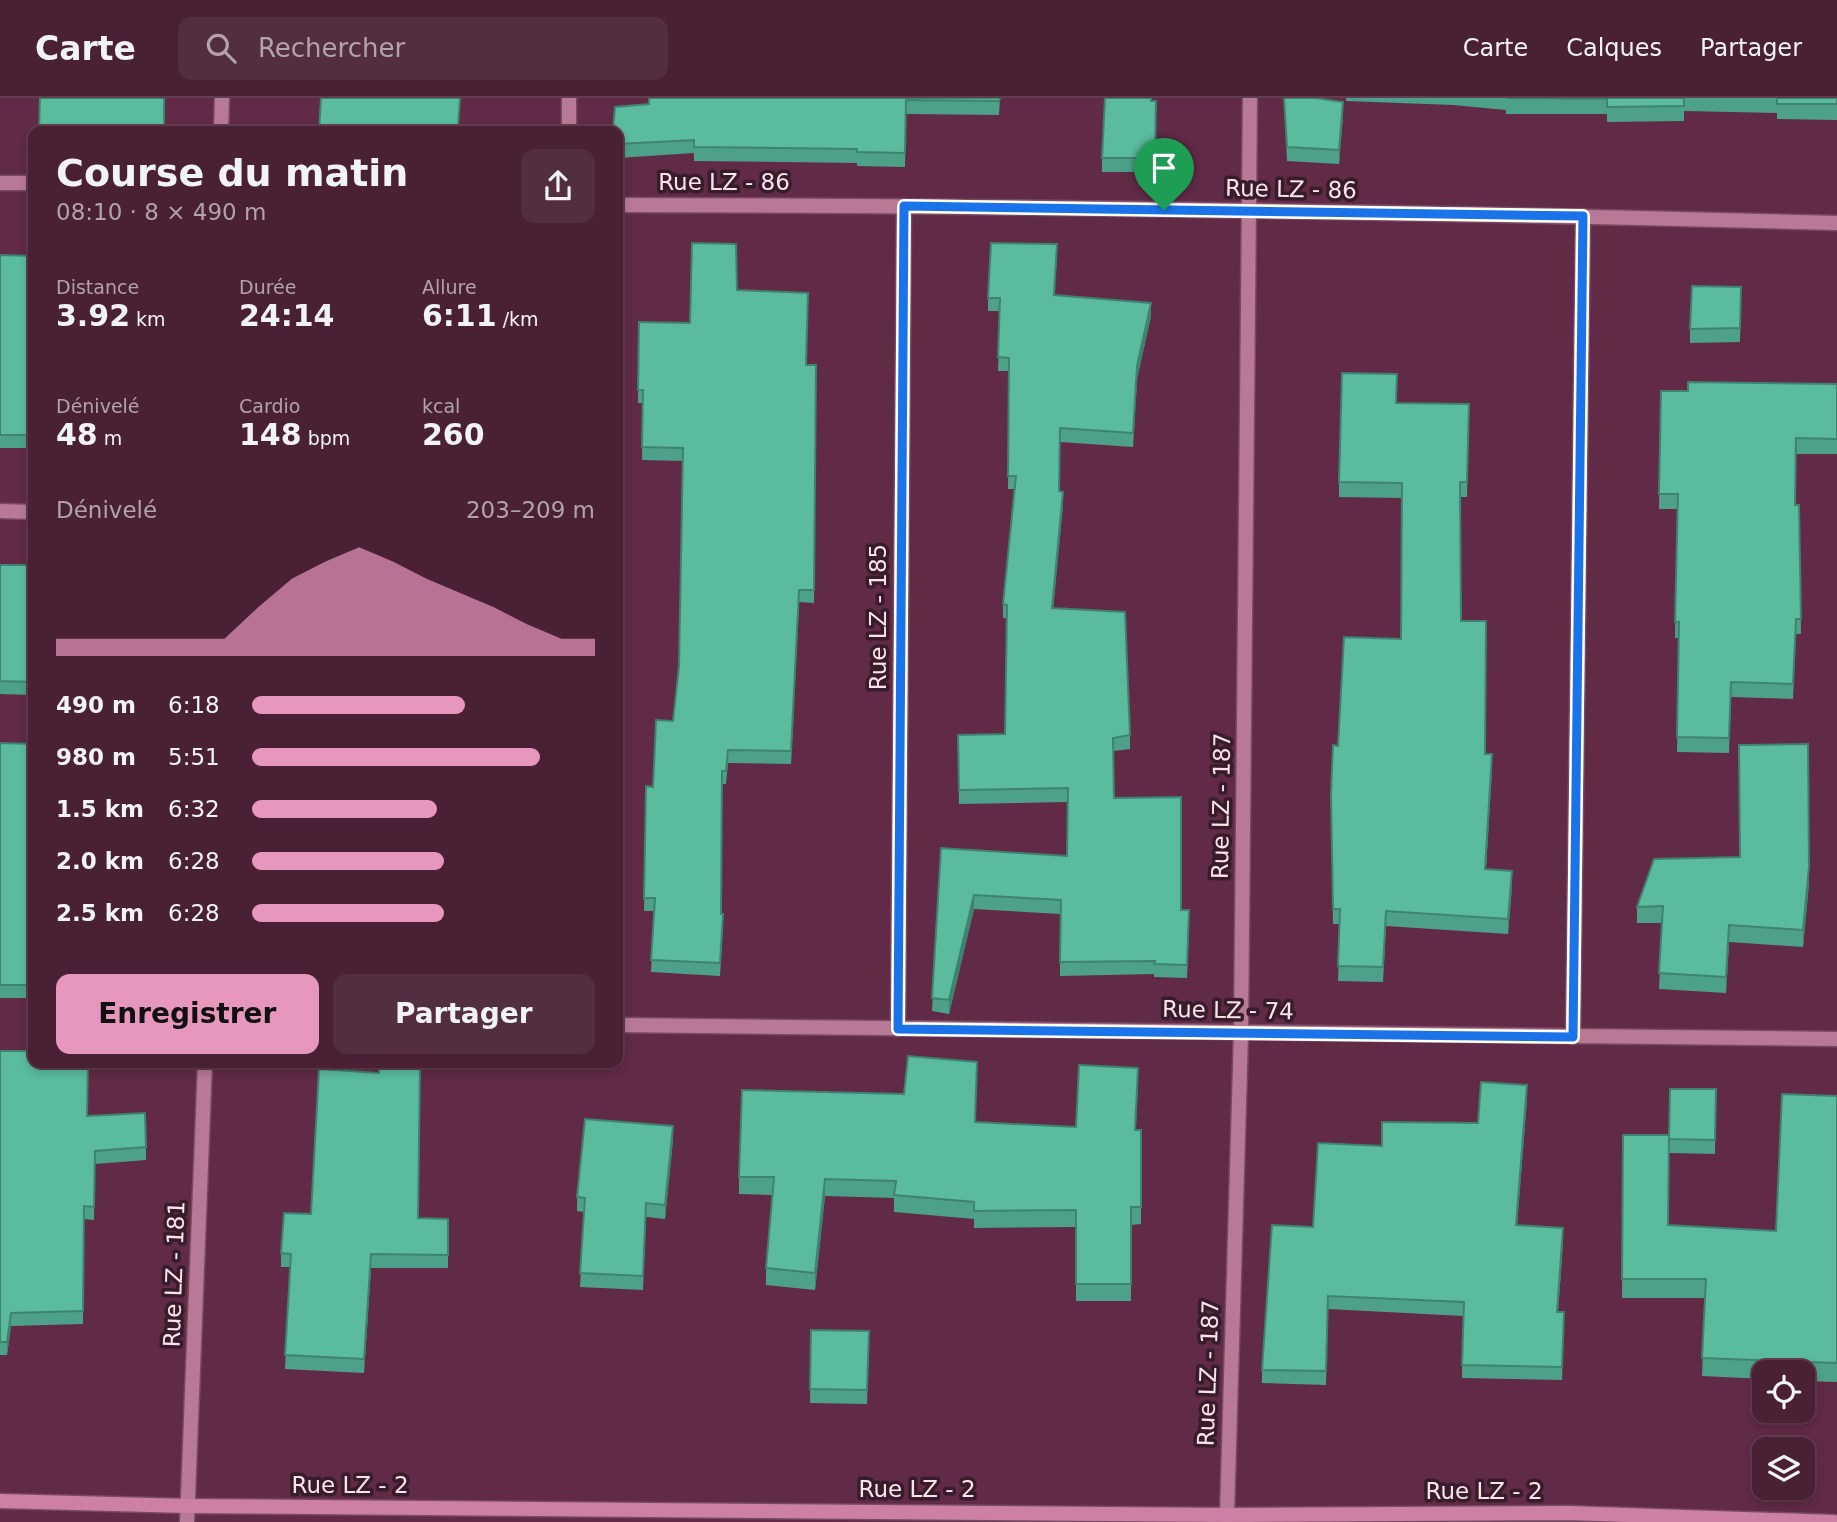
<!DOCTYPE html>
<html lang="fr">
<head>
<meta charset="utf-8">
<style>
	body { margin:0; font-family:"DejaVu Sans",sans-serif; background:#532d40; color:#f1f3f6; height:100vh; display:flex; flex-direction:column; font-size:26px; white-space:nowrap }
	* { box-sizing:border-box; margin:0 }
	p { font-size:23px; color:#b1a3ac }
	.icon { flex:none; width:38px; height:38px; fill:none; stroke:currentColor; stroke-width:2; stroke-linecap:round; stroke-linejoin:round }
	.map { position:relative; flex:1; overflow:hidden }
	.side { position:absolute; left:28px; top:28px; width:595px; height:942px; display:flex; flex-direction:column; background:#492034; border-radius:14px; box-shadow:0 4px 10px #0003,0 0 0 2px #613e4f }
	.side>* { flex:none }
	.tools { position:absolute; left:1752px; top:1262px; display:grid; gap:14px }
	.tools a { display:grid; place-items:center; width:63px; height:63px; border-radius:14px; background:#492034; box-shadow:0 4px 10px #0003,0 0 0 2px #613e4f; font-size:35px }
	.pin { position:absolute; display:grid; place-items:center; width:60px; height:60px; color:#fff; margin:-72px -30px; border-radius:50% 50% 50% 0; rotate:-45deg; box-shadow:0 0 7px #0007 }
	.pin .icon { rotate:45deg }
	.round { display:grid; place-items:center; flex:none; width:74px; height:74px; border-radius:14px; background:#532d40 }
	.overview { display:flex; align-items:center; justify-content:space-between; height:119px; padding:0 28px }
	h1 { font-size:38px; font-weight:700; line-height:52px }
	.figures { display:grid; grid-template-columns:repeat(3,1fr); gap:10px; height:119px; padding:7px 28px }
	.figures div { display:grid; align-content:center }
	.figures b { font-size:30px; font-weight:700 }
	.figures small { font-size:19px; font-weight:400 }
	.figures p { font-size:19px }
	.chart { height:196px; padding:14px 28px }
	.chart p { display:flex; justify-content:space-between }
	.chart svg { width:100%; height:126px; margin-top:7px; fill:#e797bd; opacity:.7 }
	.cta { display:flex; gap:14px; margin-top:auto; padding:14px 28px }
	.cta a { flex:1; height:80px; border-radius:14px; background:#e797bd; color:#111; font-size:28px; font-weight:700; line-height:80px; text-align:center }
	.cta a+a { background:#532d40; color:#f1f3f6 }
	ul { padding:0 28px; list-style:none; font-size:23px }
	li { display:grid; grid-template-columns:112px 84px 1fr; align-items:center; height:52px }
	li i { height:18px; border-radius:9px; background:#e797bd }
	header { display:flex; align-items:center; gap:42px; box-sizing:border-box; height:98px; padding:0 35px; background:#492034; border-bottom:2px solid #613e4f }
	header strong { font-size:33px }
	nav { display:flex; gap:38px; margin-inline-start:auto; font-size:24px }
	.search { width:490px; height:63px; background:#532d40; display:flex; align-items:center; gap:18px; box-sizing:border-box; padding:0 24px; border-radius:14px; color:#b1a3ac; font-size:26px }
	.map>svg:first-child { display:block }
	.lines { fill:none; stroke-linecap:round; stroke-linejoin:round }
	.street-casing { stroke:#784a62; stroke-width:17 }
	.secondary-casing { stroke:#784a62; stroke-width:17 }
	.street { stroke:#b87996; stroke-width:14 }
	.secondary { stroke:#cd80a4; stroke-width:14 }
	.wall { fill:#4da188 }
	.shaded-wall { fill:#3f836f }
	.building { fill:#5abb9e; stroke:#3f836f; stroke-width:2 }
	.route-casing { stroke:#fff; stroke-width:14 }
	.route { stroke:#1a73e8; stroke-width:9 }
	.labels { text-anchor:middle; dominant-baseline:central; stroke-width:7; stroke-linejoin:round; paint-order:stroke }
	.street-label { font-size:23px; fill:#fee1ed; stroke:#371d29 }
</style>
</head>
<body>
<header>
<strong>Carte</strong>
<div class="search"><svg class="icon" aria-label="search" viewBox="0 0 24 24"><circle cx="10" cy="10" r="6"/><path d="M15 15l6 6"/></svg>Rechercher</div>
<nav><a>Carte</a><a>Calques</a><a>Partager</a></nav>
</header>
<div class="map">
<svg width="1837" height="1424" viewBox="0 0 1837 1424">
	<rect width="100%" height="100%" fill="#612a46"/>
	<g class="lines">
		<defs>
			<g id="street">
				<polyline points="221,33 222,0"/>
				<polyline points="569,33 569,0"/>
				<polyline points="0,85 33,85"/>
				<path d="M618,107C1024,108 1431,114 1837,125"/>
				<polyline points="0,413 33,414"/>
				<polyline points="618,927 1837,941"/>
				<polyline points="898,931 904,108"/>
				<polyline points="1573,939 1583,118"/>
				<polyline points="1227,1417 1241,935 1250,0"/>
				<polyline points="187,1424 205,964"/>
			</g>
			<polyline id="secondary" points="0,1403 188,1408 1227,1417 1568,1415 1834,1424"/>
		</defs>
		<use href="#street" class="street-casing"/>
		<use href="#secondary" class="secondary-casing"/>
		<use href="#street" class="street"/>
		<use href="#secondary" class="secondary"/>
	</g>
	<g class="wall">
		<polygon points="1000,0 999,17 906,16 905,69 857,68 857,65 694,63 694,55 618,60 618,33 649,6"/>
		<polygon points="1284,0 1343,18 1339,66 1287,63"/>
		<polygon points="1346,0 1837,0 1837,22 1777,21 1777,15 1684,13 1684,23 1607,24 1607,16 1506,16 1506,12 1453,7 1346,3"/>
		<polygon points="1152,3 1156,3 1155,74 1102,74 1102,60"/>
		<polygon points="0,157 33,158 33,350 0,350"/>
		<polygon points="1057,160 1054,197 1151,218 1137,281 1133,349 1060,344 1059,393 1063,407 1053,511 1130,637 1130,651 1114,653 1114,700 1189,826 1187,880 1154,879 1154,876 1060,878 1060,816 974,811 949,916 932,913 941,750 1067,758 1068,704 959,706 958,637 1005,636 1007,520 1003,520 1003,506 1014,391 1008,391 1009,273 998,273 1000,213 988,213 988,200"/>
		<polygon points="737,192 807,267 816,267 814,505 799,504 791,666 728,665 726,686 722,686 721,816 723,829 720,878 651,874 654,813 644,813 646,688 653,689 673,623 679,568 683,363 642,362 643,305 638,305 639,224 690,225"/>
		<polygon points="1741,203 1740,244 1690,245 1690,231"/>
		<polygon points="1837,286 1837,356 1796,356 1796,407 1799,407 1801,536 1796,536 1793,601 1731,599 1729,655 1677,654 1679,540 1675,540 1677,411 1659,411 1661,293 1688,293"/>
		<polygon points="1396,305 1469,306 1467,399 1460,399 1461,523 1485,656 1492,671 1486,771 1512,788 1508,836 1386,828 1383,884 1338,883 1340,826 1333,826 1331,696 1338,648 1401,541 1402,400 1339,399 1339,384"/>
		<polygon points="0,467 33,467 33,597 0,596"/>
		<polygon points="0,645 33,646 33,900 0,900"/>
		<polygon points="1809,785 1803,849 1729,844 1726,895 1659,891 1662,825 1637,825 1637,809"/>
		<polygon points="0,953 88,1018 146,1049 146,1062 95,1066 94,1122 84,1121 83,1226 11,1228 7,1257 0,1257"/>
		<polygon points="977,981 975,1024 1076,1029 1138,987 1135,1032 1141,1032 1141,1126 1131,1127 1131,1203 1076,1203 1076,1129 974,1130 974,1121 894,1114 894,1100 825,1098 815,1192 766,1187 766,1170 773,1097 739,1096 739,1079 904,996"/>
		<polygon points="1716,991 1715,1056 1669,1055 1668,1127 1776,1133 1837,998 1837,1284 1802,1283 1802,1274 1764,1274 1764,1281 1702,1278 1705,1200 1622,1200 1623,1037 1669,1037"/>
		<polygon points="1527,1001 1517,1127 1563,1144 1558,1214 1564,1227 1562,1282 1462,1280 1463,1218 1328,1211 1326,1287 1262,1285 1262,1272 1313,1129 1382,1048 1478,1025"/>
		<polygon points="673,1042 665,1121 646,1119 643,1192 580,1189 584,1114 577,1113 577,1099"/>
		<polygon points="418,1120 448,1121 448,1170 371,1170 364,1275 285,1271 290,1169 281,1169 281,1155"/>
		<polygon points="811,1232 869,1233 867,1306 810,1305"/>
	</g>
	<g class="shaded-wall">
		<polygon points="1343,4 1343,18 1339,66 1339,52"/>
		<polygon points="1151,205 1151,218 1137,281 1133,349 1137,268"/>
		<polygon points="1063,394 1063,407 1052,524 1052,510"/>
		<polygon points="799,492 799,504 791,666 791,653"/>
		<polygon points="1492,656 1492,671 1485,786 1485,771"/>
		<polygon points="1809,768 1809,785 1803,849 1803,832"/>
		<polygon points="1512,773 1512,788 1508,836 1508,821"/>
		<polygon points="974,797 974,811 949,916 949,902"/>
		<polygon points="1729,827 1729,844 1726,895 1726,879"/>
		<polygon points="1138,970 1138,987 1135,1049 1135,1032"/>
		<polygon points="1527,987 1527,1001 1516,1140 1516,1127"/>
		<polygon points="673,1028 673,1042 665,1121 665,1107"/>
		<polygon points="825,1081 825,1098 815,1192 815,1175"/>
		<polygon points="1563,1130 1563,1144 1557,1227 1557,1214"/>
		<polygon points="371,1156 371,1170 364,1275 364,1261"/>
		<polygon points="11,1215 11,1228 7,1257 7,1244"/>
	</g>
	<g class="building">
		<polygon points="40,0 164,0 164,33 39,33"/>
		<polygon points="321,0 460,0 458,28 491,30 491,33 319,33"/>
		<polygon points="649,0 1000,0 999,3 906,2 905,55 857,54 857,51 694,49 694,42 618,46 618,33 613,33 615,9 649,6"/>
		<polygon points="1105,0 1151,0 1151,3 1156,3 1155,60 1102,60"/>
		<polygon points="1284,0 1315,0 1343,4 1339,52 1287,49"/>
		<polygon points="1507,0 1684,0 1684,8 1607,9 1607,1"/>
		<rect x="1777" y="0" width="60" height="6"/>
		<polygon points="692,145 736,146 737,192 808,195 806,267 816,267 814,492 799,492 791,653 728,652 726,673 722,673 721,816 723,816 720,865 651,862 655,800 644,800 646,688 653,689 656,622 673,623 679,568 683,350 642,349 643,292 638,292 639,224 690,225"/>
		<polygon points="991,145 1057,146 1054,197 1151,205 1137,268 1133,335 1060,330 1059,393 1063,394 1052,510 1125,514 1130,637 1113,640 1114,700 1181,699 1181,812 1189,812 1187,867 1154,866 1155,863 1060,864 1061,802 974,797 949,902 932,900 941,750 1067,758 1068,690 959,692 958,637 1005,636 1007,507 1003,506 1016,378 1008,378 1009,260 998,259 1000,200 988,200"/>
		<polygon points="0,157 33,158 33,337 0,337"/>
		<polygon points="1692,188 1741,189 1740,230 1690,231"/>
		<polygon points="1342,275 1397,276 1396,305 1469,306 1467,384 1460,384 1461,523 1486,523 1485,656 1492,656 1485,771 1512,773 1508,821 1386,813 1383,869 1338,868 1340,811 1333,811 1331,696 1333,647 1338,648 1344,539 1401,541 1402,385 1339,384"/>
		<polygon points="1688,284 1837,286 1837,341 1796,340 1795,407 1799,407 1801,521 1796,521 1793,586 1731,584 1729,640 1677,639 1679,524 1675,524 1678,396 1659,396 1661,293 1688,293"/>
		<polygon points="0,467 33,467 33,584 0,583"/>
		<polygon points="0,645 33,646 33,887 0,887"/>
		<polygon points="1808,646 1809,768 1803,832 1729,827 1726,879 1659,875 1663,808 1637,809 1654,761 1740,759 1739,647"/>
		<polygon points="0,953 33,953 33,964 88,964 87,1018 145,1015 146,1049 95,1053 94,1109 84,1108 83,1213 11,1215 7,1244 0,1244"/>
		<polygon points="908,958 977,964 975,1024 1076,1029 1079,967 1138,970 1135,1032 1141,1032 1141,1109 1131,1109 1131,1186 1076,1186 1076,1112 974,1113 974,1104 894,1097 896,1083 825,1081 815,1175 766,1170 774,1079 739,1079 742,992 904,996"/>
		<polygon points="379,966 420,967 418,1120 448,1121 448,1157 371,1156 364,1261 285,1257 291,1156 281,1155 284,1115 311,1116 319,971 379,975"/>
		<polygon points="1481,984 1527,987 1516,1127 1563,1130 1557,1214 1564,1214 1562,1269 1462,1267 1464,1204 1328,1198 1326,1273 1262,1272 1272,1127 1313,1129 1318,1045 1382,1048 1382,1024 1478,1025"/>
		<polygon points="1670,991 1716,991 1715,1042 1669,1041"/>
		<polygon points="1782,996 1837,998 1837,1265 1702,1260 1706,1181 1622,1181 1623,1037 1669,1037 1668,1127 1776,1133"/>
		<polygon points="585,1021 673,1028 665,1107 646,1105 643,1178 580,1175 585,1100 577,1099"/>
		<polygon points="811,1232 869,1233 867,1292 810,1291"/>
	</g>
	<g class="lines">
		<defs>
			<polygon id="route" points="904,108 1583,118 1573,939 898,931"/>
		</defs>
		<use href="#route" class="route-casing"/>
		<use href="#route" class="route"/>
	</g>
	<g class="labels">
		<g class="street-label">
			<text x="724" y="84">Rue LZ - 86</text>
			<text transform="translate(1291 91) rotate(1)">Rue LZ - 86</text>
			<text transform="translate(878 519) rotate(-90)">Rue LZ - 185</text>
			<text transform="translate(1221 708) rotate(-89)">Rue LZ - 187</text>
			<text transform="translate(1228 912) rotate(1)">Rue LZ - 74</text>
			<text transform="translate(174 1176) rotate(-88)">Rue LZ - 181</text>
			<text transform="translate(1208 1275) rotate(-88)">Rue LZ - 187</text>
			<text x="350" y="1387">Rue LZ - 2</text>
			<text x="917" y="1391">Rue LZ - 2</text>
			<text x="1484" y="1393">Rue LZ - 2</text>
		</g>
	</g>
</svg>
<div class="tools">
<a><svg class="icon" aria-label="locate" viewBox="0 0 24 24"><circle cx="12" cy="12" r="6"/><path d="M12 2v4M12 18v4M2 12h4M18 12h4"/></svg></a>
<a><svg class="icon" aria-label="layers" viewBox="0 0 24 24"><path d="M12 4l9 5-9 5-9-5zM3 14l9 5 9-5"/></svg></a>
</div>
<div class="pin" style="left:1164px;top:112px;background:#1e9e55"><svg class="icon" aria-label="arrive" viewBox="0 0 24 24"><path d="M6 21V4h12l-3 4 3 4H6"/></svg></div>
<section class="side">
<div class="overview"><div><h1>Course du matin</h1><p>08:10 · 8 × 490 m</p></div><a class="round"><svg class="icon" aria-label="share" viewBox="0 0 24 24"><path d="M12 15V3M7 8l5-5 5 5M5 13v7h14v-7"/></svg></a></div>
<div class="figures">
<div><p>Distance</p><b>3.92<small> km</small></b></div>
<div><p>Durée</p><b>24:14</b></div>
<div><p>Allure</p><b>6:11<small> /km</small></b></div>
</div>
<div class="figures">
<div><p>Dénivelé</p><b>48<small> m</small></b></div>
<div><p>Cardio</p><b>148<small> bpm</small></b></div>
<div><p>kcal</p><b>260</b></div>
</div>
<div class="chart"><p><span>Dénivelé</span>203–209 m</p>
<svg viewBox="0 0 160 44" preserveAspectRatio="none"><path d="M0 44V38L10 38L20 38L30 38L40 38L50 38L60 27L70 17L80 11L90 6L100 11L110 17L120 22L130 27L140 33L150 38L160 38V44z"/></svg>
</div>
<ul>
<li><b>490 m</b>6:18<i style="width:62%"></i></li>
<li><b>980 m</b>5:51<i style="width:84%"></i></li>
<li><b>1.5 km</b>6:32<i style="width:54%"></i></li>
<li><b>2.0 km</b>6:28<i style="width:56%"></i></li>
<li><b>2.5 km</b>6:28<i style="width:56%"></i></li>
</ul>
<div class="cta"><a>Enregistrer</a><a>Partager</a></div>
</section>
</div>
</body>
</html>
